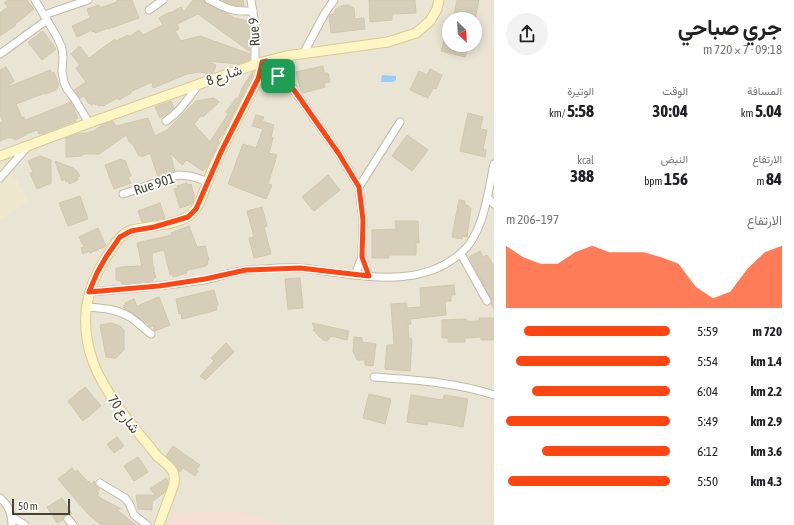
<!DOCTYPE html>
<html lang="ar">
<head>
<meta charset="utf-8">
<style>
	body { margin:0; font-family:"Asap Condensed",Vazirmatn,sans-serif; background:#f2f2f2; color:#202124; direction:rtl; height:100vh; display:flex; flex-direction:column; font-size:15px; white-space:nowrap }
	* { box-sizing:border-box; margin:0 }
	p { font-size:13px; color:#757577 }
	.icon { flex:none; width:22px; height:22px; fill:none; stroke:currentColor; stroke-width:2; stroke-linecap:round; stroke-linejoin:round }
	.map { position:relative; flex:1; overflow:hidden; direction:ltr }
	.panel { display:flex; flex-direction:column; background:#fff; width:300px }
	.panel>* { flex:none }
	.needle { width:26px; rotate:156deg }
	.fabs { position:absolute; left:442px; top:12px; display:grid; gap:8px }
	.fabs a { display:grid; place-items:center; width:40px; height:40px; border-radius:50%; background:#fff; box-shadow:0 2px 10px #0003; font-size:20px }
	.scale { position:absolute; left:12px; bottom:10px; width:58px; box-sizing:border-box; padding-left:4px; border:2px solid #484234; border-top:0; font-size:11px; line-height:14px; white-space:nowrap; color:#484234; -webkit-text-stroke:3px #fff; paint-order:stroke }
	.pin { position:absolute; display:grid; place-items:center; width:34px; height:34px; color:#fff; margin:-17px; border-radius:8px; box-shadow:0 2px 6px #0006 }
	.round { display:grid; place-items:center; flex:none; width:42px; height:42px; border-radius:21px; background:#f2f2f2 }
	.headline { display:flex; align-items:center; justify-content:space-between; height:68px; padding:0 12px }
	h1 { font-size:22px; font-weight:700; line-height:30px }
	.figures { display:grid; grid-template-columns:repeat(3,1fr); gap:6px; height:68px; padding:4px 12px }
	.figures div { display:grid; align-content:center }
	.figures b { font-size:17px; font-weight:700 }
	.figures small { font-size:11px; font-weight:400 }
	.figures p { font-size:11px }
	.chart { height:112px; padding:8px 12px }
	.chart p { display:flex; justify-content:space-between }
	.chart svg { width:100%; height:72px; margin-top:4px; fill:#ff4612; opacity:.7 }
	ul { padding:0 12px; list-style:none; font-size:13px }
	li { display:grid; grid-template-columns:64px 48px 1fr; align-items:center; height:30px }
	li i { height:10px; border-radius:5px; background:#ff4612 }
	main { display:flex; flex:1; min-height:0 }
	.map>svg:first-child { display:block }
	.residential { fill:#e9e4d3; fill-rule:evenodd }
	.education { fill:#efe8ce }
	.medical { fill:#f7ded7 }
	.water { fill:#9bccf8 }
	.building { fill:#d7ceba; stroke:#d3c7ac }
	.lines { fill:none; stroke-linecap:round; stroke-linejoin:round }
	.street-casing { stroke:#c1baa7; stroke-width:9 }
	.secondary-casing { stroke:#d9cb90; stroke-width:11 }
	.street { stroke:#fff; stroke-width:7 }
	.secondary { stroke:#fff5c5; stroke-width:9 }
	.route-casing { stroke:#fff; stroke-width:8 }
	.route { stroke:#ff4612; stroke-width:5 }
	.labels { text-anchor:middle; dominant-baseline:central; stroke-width:3.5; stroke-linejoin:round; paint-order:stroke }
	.street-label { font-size:14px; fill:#484234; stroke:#fff }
</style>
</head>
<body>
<main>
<section class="panel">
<div class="headline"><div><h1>جري صباحي</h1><p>09:18 · 7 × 720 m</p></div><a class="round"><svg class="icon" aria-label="share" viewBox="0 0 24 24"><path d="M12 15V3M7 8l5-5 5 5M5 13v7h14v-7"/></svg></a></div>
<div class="figures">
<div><p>المسافة</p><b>5.04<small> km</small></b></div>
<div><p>الوقت</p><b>30:04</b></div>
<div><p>الوتيرة</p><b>5:58<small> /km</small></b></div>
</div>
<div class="figures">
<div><p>الارتفاع</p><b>84<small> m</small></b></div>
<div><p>النبض</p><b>156<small> bpm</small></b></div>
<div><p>kcal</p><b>388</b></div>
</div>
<div class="chart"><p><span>الارتفاع</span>197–206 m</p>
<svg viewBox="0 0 160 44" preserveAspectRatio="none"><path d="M0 44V6L10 13L20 17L30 17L40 10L50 6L60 10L70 10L80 10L90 13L100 17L110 31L120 38L130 34L140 20L150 10L160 6V44z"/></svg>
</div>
<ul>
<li><b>720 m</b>5:59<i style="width:89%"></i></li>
<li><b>1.4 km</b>5:54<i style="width:94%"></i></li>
<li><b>2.2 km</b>6:04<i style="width:84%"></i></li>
<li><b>2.9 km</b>5:49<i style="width:100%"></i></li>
<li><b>3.6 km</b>6:12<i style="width:78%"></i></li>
<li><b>4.3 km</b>5:50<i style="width:99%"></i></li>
</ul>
</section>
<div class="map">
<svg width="494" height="525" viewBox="0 0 494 525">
	<rect width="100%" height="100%" fill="#f5f1e5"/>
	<path class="residential" d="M0,0H494V525H0ZM449,19H475V45H449Z"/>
	<polygon class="education" points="5,162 29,200 0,220 0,165"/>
	<polygon class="medical" points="236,511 285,525 167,525 176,513"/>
	<polygon class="water" points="382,75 396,76 396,80 393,82 381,82"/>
	<g class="building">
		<polygon points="8,0 27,0 34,9 15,24 16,25 0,36 0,13 8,7 4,3"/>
		<polygon points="117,0 132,0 139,18 108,29 108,28 95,33 95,31 92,32 92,30 77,37 72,26 90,18 87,9 99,5 100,8 117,2"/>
		<polygon points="193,0 204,0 205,3 207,4 228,14 234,18 249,21 250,45 249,51 198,14 177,24 179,29 175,31 181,41 200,36 250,54 249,60 238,64 207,61 216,65 213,73 210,74 200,72 187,74 153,88 152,82 130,92 131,93 119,100 117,98 103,106 102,105 98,106 97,104 95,105 94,103 91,105 90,103 89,104 84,96 80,98 74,90 86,82 76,68 80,65 71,54 79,46 89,58 115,39 117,41 120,38 121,39 127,35 129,36 131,36 139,30 143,35 163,25 159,18 170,12 170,13 181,7 184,12"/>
		<polygon points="224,0 243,0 244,6 237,6 225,2 223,1"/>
		<polygon points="369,0 415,0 416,13 392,14 392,20 370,22"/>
		<polygon points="457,0 479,0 475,19 453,19"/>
		<polygon points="348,5 354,8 355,19 364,18 365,29 331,33 329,15 335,14 335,10 341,6"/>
		<polygon points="43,31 56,49 42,60 28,42"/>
		<polygon points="447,31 449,31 449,45 469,45 465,57 441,51"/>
		<polygon points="323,66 324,73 328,73 330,82 324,83 325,87 303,93 301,91 296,72"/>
		<polygon points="6,67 14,81 8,86 8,87 50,70 52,73 54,72 59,85 57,86 58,88 56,88 56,90 45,94 45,93 16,104 22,118 24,117 26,120 71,102 78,118 75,119 76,121 41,134 41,133 39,134 37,130 26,134 26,135 15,140 15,138 13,139 12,137 10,138 10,137 0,141 0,123 3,122 0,115 0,70"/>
		<polygon points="430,69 442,75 436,89 433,88 428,98 410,90 419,71 427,75"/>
		<polygon points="253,71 252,77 224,132 218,140 219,141 209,164 203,171 187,160 182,165 170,153 175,171 158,177 150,153 142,157 141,155 139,156 132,143 130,143 126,135 99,154 82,154 82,156 66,157 66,138 77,134 86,133 94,131 102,125 113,121 116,126 148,118 155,136 167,130 196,101 214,98 219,102 203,117 202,115 194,124 210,142 228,114 226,112 236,98 238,99 242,88"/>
		<polygon points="171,101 174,108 168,113 160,118 155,107"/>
		<polygon points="468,113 483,117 480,129 487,130 483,149 486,150 485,157 460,151"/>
		<polygon points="256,115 264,117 262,121 274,125 271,137 273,138 269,153 277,155 268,184 272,185 266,199 228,184 243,144 256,148 263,129 252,126"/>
		<polygon points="407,135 428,150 412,171 392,156"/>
		<polygon points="40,156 51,160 51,183 37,189 30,173 33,172 28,161"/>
		<polygon points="122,159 122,161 125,160 131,176 128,177 131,183 114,189 105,165"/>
		<polygon points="55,161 73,168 77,171 80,176 77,177 78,180 69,184 68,181 66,182 65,179 62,181"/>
		<polygon points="328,175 340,190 314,211 302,197"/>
		<polygon points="187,183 188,185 191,184 195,198 193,200 194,201 192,204 180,208 174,189 178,188 177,186"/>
		<polygon points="80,196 88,219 68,226 59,203"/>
		<polygon points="459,200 465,201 465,205 469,206 469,208 471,208 467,237 462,236 462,239 452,237"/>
		<polygon points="160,203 165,218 142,222 138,211"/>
		<polygon points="262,207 267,226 264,227 271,254 254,258 249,238 254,237 247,211"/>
		<polygon points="395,221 418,221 419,243 416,243 416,255 389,255 389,258 372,258 372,230 396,229"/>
		<polygon points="189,226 197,247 205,246 209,260 207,260 208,264 206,265 206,266 188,270 186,271 187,273 173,277 173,274 170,275 164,250 152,253 153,267 154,267 154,272 156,277 153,279 153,281 122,284 121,281 116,280 116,268 120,268 120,267 142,266 137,243 172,235 171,233"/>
		<polygon points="98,228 106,246 90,253 89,251 83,254 81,248 84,247 79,237"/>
		<polygon points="480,251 483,257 487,255 494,266 494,309 491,304 491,299 469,257"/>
		<polygon points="300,278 303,308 288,309 285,279"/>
		<polygon points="454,285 455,295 451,295 451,301 445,301 446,315 410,319 411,324 408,324 409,338 412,339 410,371 385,369 387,345 394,345 391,304 407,303 407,308 421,307 420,288"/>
		<polygon points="214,290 218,305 216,306 217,310 182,319 181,313 179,314 176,299"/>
		<polygon points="159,297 170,325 155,331 153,326 150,327 146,322 145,323 131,312 124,308 123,306 126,305 125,303 134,299 137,306"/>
		<polygon points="479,318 494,318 494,340 481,340 481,337 465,338 465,342 448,342 448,338 442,338 442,320 466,319 466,321 479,321"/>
		<polygon points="111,323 120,326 124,330 124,350 116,358 106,357 100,325"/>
		<polygon points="312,323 349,331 347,340 331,336 327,341 323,340 313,330 315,329"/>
		<polygon points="354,337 362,338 362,342 376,344 373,366 365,365 365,360 357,360 353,351"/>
		<polygon points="226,343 234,352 205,380 200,376 214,361 211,358"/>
		<polygon points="85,387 101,406 83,421 68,401"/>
		<polygon points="369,394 391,399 385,424 363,418"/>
		<polygon points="411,395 443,400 444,395 468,399 463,427 428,421 427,425 407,422"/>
		<polygon points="117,437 124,446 114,453 107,444"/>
		<polygon points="173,446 200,465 196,470 198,471 195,476 183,468 180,472 175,464 166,456"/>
		<polygon points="138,457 148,472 134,481 124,466"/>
		<polygon points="72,468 75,472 77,470 88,482 89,481 91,484 94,481 96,486 100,489 97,491 99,494 97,496 121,509 116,509 136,525 101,525 88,514 58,479"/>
		<polygon points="166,478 168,481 168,483 165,492 152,502 152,510 138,509 136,495 155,495 150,489"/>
		<polygon points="62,498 72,514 65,515 63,517 63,520 57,523 47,507"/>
	</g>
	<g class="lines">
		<defs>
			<g id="street">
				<polyline points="35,0 57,37 62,48 63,58 62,71 64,82 67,89 74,98 89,123"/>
				<path d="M209,0C215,2 221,6 227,8C235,12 244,11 253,11"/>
				<polyline points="251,0 255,25 255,65"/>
				<polyline points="149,10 163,0"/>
				<polyline points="44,15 88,0"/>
				<polyline points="0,54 47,20"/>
				<polyline points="303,54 325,13 334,0"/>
				<polyline points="267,61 271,68 294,90 339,154 359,187 363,221 362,257 355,275"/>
				<path d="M166,121C180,112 189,97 199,84"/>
				<polyline points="0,178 29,145"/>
				<polyline points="359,187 400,122"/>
				<path d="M123,194L178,175C189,175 197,177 207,182"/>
				<polyline points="488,198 494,204"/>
				<polyline points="461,254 487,301"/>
				<polyline points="362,257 369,276"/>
				<path d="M89,292C128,289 166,286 204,280C219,277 234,271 248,270C265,269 284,267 300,268C308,268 316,270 324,271C370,277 423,287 461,253C484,234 488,191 494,164"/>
				<path d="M86,307C103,308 120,309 134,320C140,324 145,330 151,334"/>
				<path d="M374,377C414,380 455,382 494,395"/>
				<polyline points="100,483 125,498 129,503 134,515 147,525"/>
				<path d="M0,498C9,505 12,514 12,525"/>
				<polyline points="12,517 25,525"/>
				<polyline points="68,519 73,525"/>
			</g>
			<g id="secondary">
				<polyline points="0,156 89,123 262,62 286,56 388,42 416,33 430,21 437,9 439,0"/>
				<path d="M159,525L174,484C174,480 175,475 173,472C170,466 163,461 158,457C155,454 153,451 150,447C129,422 105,393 93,362C79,322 85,288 109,253C114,245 120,235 129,231C149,224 180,228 195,210C200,204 203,194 206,186C208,179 211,173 214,166C228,137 243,108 258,79L261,68L262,62"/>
			</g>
		</defs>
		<use href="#street" class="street-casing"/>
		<use href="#secondary" class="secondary-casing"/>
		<use href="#street" class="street"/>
		<use href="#secondary" class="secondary"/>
	</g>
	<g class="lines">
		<defs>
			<polygon id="route" points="267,61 270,68 294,90 339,154 359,187 363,220 362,257 369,276 300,268 246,270 205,279 159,286 89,292 97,273 106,257 120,237 131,231 154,227 178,220 188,217 196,209 221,152 258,79 261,68 262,62"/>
		</defs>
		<use href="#route" class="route-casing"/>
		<use href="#route" class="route"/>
	</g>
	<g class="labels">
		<g class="street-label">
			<text transform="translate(254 32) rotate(-93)">Rue 9</text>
			<text transform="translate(224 75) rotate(-19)">شارع 8</text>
			<text transform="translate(154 184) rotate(-18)">Rue 901</text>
			<text transform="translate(124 414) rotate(54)">شارع 70</text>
		</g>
	</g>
</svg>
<div class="fabs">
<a><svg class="needle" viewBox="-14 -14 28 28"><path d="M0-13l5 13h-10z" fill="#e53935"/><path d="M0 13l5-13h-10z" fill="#757577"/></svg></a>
</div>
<div class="scale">50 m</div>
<div class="pin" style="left:278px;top:76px;background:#1e9e55"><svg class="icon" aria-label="arrive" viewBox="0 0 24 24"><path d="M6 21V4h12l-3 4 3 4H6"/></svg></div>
</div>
</main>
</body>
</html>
